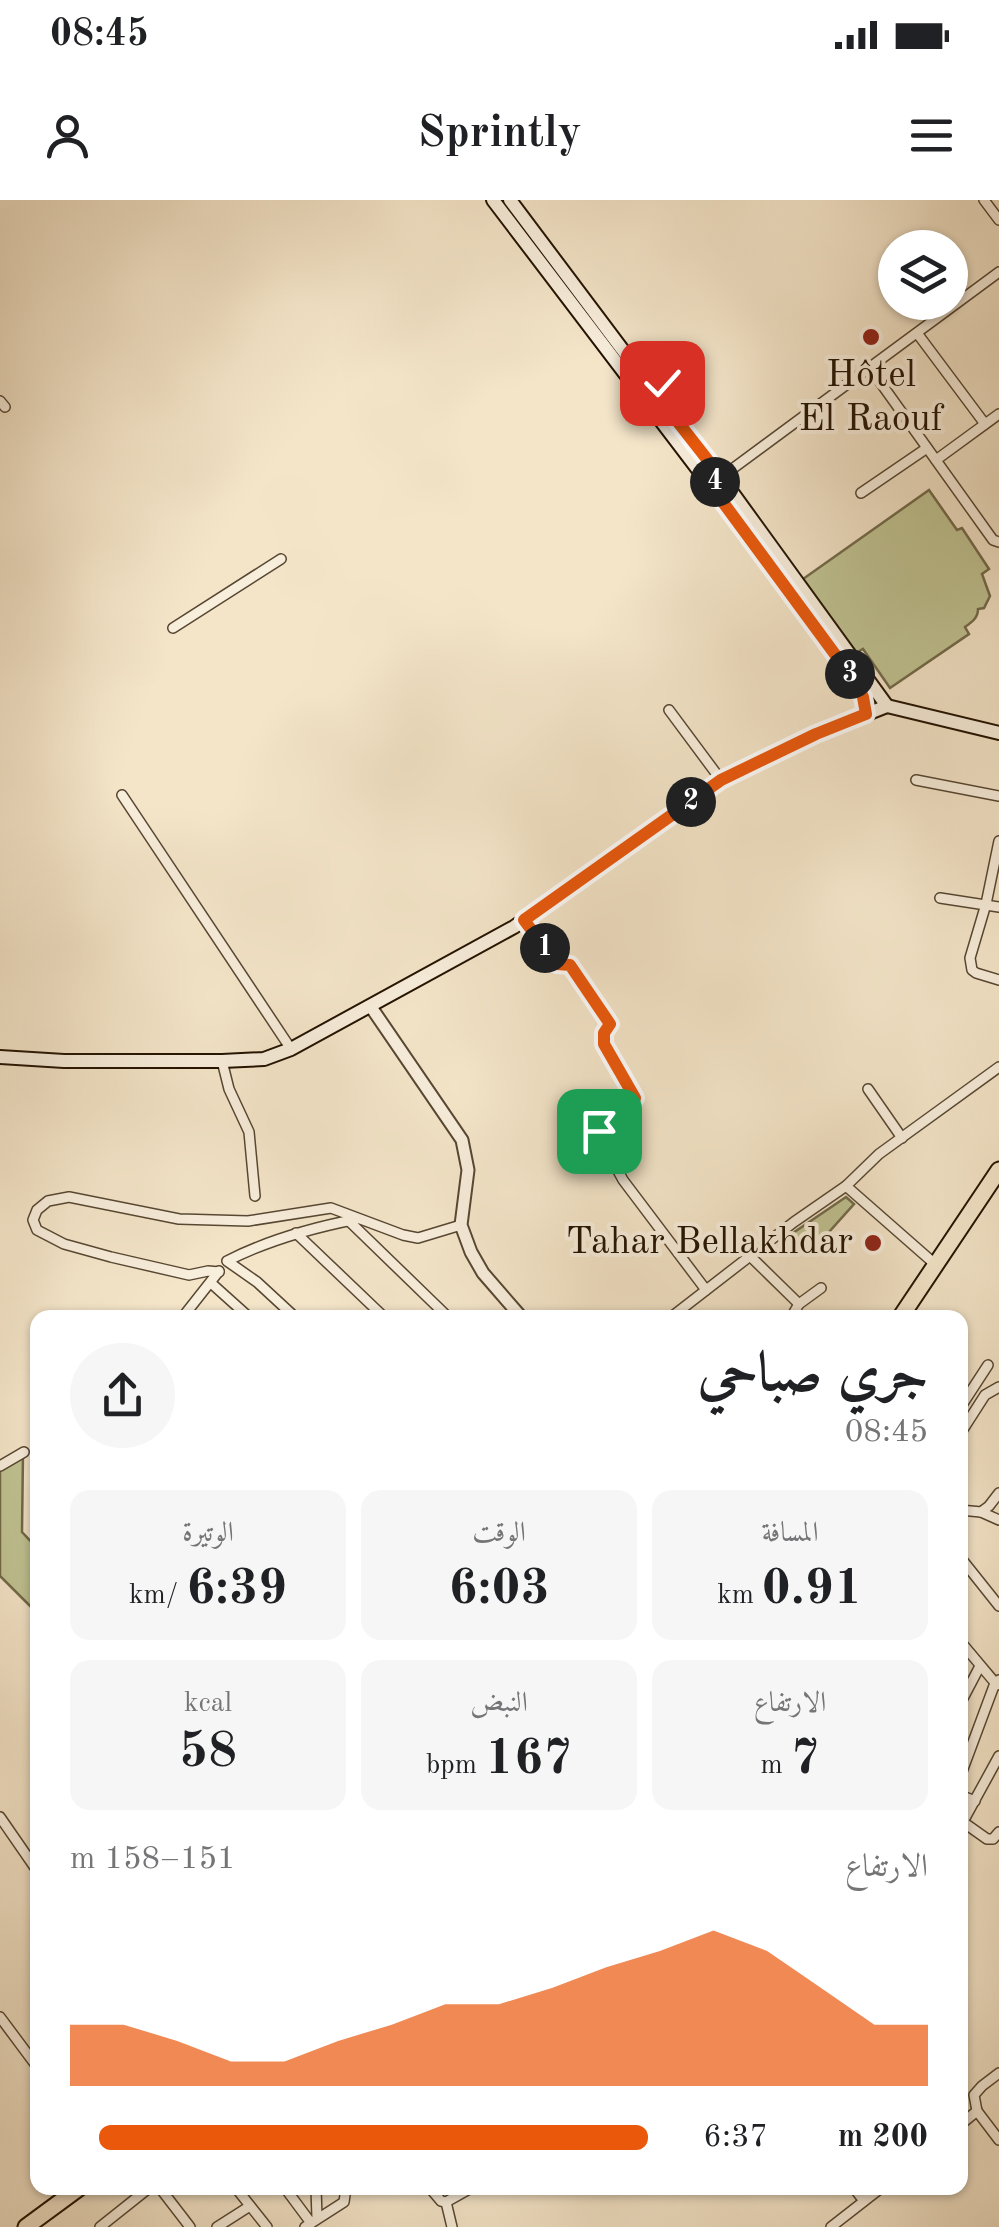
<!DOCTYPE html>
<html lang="ar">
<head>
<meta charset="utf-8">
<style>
	body { margin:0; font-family:"Old Standard TT",Amiri,serif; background:#f6f6f6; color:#202124; direction:rtl; height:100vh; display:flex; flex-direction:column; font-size:38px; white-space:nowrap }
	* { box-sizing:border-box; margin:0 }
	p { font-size:32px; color:#757577 }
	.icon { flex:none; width:55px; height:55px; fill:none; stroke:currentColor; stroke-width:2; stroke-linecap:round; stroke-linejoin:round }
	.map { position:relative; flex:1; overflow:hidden; direction:ltr }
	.drawer { position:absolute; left:30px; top:1110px; width:938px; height:885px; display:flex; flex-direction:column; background:#fff; border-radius:20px; box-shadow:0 2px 8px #0004; direction:rtl }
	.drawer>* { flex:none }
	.controls { position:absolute; left:878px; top:30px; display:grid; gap:20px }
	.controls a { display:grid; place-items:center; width:90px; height:90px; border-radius:50%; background:#fff; box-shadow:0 2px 8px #0004; font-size:50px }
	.pin { position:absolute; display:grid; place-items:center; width:85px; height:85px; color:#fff; margin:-42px; border-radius:20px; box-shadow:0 5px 15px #0006 }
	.km { position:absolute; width:50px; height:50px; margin:-25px; border-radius:50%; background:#222; color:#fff; font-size:28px; line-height:50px; text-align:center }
	.round { display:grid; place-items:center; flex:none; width:105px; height:105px; border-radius:52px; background:#f6f6f6 }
	.overview { display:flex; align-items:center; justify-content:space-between; height:170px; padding:0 40px }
	h1 { font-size:55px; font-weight:700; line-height:75px }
	.stats { display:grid; grid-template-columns:repeat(3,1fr); gap:15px; height:170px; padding:10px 40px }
	.stats div { display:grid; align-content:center; border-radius:20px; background:#f6f6f6; text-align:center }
	.stats b { font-size:50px; font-weight:700 }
	.stats small { font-size:28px; font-weight:400 }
	.stats p { font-size:28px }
	.chart { height:280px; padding:20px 40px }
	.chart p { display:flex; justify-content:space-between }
	.chart svg { width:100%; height:180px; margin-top:10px; fill:#ea580c; opacity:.7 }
	ul { padding:0 40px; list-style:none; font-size:32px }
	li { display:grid; grid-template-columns:160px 120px 1fr; align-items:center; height:75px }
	li i { height:25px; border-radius:12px; background:#ea580c }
	.status { display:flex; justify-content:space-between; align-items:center; height:70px; padding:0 50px; background:#fff; direction:ltr }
	.status svg { height:28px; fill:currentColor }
	header { display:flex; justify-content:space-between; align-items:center; height:130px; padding:0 40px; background:#fff; font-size:45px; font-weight:700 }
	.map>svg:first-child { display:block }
	.green { fill:#c0c393; stroke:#726a4a; stroke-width:2.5 }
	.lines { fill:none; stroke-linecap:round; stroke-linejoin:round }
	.minor-casing { stroke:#574732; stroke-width:12 }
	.tertiary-casing { stroke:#574732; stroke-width:15 }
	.secondary-casing { stroke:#231200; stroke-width:16 }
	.trunk-casing { stroke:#231200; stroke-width:19 }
	.minor { stroke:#f8eedc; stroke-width:9 }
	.tertiary { stroke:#f8eedc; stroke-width:11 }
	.secondary { stroke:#f8eedc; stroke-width:12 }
	.trunk { stroke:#f4e5c9; stroke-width:15 }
	.route-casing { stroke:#fff; stroke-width:20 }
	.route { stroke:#ea580c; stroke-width:12 }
	.poi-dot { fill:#8f2418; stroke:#f8eedc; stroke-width:4 }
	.labels { text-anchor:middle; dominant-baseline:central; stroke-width:8; stroke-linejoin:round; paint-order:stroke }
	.poi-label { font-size:38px; fill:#231200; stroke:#f8eedc }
</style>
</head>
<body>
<div class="status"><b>08:45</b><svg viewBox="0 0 49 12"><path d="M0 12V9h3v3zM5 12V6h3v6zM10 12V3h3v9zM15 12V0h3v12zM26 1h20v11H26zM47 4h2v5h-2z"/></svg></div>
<header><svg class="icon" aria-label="menu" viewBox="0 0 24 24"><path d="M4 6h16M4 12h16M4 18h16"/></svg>Sprintly<svg class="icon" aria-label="person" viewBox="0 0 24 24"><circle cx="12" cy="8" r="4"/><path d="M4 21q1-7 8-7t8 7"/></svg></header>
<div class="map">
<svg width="999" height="2027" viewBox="0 0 999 2027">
	<rect width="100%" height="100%" fill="#f4e5c9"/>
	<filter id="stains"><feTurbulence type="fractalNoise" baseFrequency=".002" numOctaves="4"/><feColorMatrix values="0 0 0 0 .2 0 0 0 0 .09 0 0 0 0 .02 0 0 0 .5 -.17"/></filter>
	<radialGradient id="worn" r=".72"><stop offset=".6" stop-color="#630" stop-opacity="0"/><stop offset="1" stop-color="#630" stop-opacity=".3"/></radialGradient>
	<g class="green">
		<path d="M929,290L957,330L962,328L989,369L982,374L990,396L984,408L978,409C978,418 972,422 965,427L969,434L890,488L863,449L856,453L803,379Z"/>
		<polygon points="846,997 854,1004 812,1051 793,1033"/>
		<polygon points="23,1254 22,1332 37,1348 37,1413 0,1376 0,1269"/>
	</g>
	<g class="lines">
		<defs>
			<g id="minor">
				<polyline points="984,0 999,20"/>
				<polyline points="917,133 985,224"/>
				<polyline points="870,168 988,333 993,340 999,342"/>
				<polyline points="0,201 5,207"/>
				<polyline points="936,260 999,214"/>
				<polyline points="720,278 999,72"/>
				<polyline points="861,293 927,248"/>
				<polyline points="173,428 281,359"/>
				<polyline points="669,510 721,580"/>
				<polyline points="916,580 999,596"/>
				<polyline points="122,595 291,849"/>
				<polyline points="999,641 986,704 970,758 972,770 976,773 999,780"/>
				<polyline points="940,698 999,707"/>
				<path d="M525,720L557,764L571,765L610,824C609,831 603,834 603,843L635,898L633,902L600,929L599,936L623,980L706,1090"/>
				<polyline points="222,861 229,889 249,932 255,996"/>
				<polyline points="868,889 902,938"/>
				<polyline points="349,1021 449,1118"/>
				<polyline points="296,1033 385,1118"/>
				<polyline points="750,1056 799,1104"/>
				<polyline points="936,1065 846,986 879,954 999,867"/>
				<polyline points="219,1072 208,1071 189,1075 111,1057 64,1044 37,1030 33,1020 37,1010 48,1001 69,997 179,1019 248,1021 331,1008 403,1035 418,1038 461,1025"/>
				<polyline points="211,1083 250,1118"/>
				<polyline points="182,1118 219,1071"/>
				<path d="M296,1118L257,1082L227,1061C268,1040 311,1028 357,1019"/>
				<polyline points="670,1118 794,1022 846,986"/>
				<polyline points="794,1118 793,1114 799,1104 821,1088"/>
				<polyline points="960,1208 988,1165"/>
				<polyline points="960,1234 985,1195 999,1187"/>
				<polyline points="0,1266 24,1252"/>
				<polyline points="960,1310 981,1312 999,1320"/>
				<polyline points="981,1312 989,1306 999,1293"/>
				<polyline points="960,1357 999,1406"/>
				<polyline points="960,1441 997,1485"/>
				<polyline points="960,1504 980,1466"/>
				<polyline points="960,1577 995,1483 999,1480"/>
				<polyline points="960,1595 975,1601"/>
				<polyline points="0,1617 38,1672"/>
				<polyline points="963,1622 987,1639 993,1639 999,1632"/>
				<polyline points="960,1627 999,1556"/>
				<polyline points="0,1817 38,1868"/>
				<polyline points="977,1911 999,1940"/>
				<polyline points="960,1925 977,1911 974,1895 982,1886 999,1873"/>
				<polyline points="160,1988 190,2027"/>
				<polyline points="236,1988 267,2027"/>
				<polyline points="285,1988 311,2023"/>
				<polyline points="316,1988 317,2018"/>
				<polyline points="430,1988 441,2001 446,2002 471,1988"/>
				<polyline points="854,1988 864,2001"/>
				<polyline points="446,2002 452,2027"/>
				<polyline points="100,2027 149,1988"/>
				<polyline points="217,2027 250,2006"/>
				<polyline points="305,2027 344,2002 346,1988"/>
				<polyline points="831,2027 881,1988"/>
			</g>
			<polyline id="tertiary" points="371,807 462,940 468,970 461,1025 471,1052 483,1073 522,1118"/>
			<g id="secondary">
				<polyline points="493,0 779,376 851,476 863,497 866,514"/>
				<polyline points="510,0 691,241 721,277 887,506"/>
				<polyline points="887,506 999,533"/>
				<polyline points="0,857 64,861 222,861 264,859 291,849 514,727 721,580 816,534 887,506"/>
			</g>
			<g id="trunk">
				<polyline points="900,1118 999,970"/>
				<polyline points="26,2027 79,1988"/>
			</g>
		</defs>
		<use href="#minor" class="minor-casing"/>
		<use href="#tertiary" class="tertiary-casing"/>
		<use href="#secondary" class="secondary-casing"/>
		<use href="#trunk" class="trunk-casing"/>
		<use href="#minor" class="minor"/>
		<use href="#tertiary" class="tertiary"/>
		<use href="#secondary" class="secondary"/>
		<use href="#trunk" class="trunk"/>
	</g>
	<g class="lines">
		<defs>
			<polyline id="route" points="599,931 633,902 635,898 604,844 604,833 610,824 570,765 557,764 524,720 721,580 816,534 866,514 863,497 851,476 711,286 721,277 656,194 662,183"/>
		</defs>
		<use href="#route" class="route-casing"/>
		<use href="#route" class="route"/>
	</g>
	<g class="poi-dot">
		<circle cx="871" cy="137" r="10"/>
		<circle cx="873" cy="1043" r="10"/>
	</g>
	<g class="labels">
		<g class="poi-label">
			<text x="871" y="176">Hôtel<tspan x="871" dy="44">El Raouf</tspan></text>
			<text x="853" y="1043" text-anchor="end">Tahar Bellakhdar</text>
		</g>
	</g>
	<rect width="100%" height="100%" filter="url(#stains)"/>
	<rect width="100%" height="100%" fill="url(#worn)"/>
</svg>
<div class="controls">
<a><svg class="icon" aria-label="layers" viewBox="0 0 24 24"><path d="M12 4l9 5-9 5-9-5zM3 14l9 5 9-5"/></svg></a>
</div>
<div class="pin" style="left:599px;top:931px;background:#1e9e55"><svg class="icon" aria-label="arrive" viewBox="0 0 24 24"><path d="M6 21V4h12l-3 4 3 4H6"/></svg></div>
<div class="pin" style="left:662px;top:183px;background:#d93025"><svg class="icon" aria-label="check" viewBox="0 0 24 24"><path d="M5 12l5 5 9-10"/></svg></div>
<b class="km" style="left:545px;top:748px">1</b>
<b class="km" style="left:691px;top:602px">2</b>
<b class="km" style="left:850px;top:474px">3</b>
<b class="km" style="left:715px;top:282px">4</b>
<section class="drawer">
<div class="overview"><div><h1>جري صباحي</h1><p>08:45</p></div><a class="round"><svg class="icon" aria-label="share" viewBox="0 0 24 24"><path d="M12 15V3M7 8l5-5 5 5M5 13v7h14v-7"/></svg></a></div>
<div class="stats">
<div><p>المسافة</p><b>0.91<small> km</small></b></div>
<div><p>الوقت</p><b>6:03</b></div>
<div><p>الوتيرة</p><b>6:39<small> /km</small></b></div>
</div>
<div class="stats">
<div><p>الارتفاع</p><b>7<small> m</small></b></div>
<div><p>النبض</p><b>167<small> bpm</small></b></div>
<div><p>kcal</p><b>58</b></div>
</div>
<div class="chart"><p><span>الارتفاع</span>151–158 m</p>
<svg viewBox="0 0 160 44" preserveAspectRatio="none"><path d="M0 44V29L10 29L20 33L30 38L40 38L50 33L60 29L70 24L80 24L90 20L100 15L110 11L120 6L130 11L140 20L150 29L160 29V44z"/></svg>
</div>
<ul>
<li><b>200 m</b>6:37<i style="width:95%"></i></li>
</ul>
</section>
</div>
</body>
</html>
